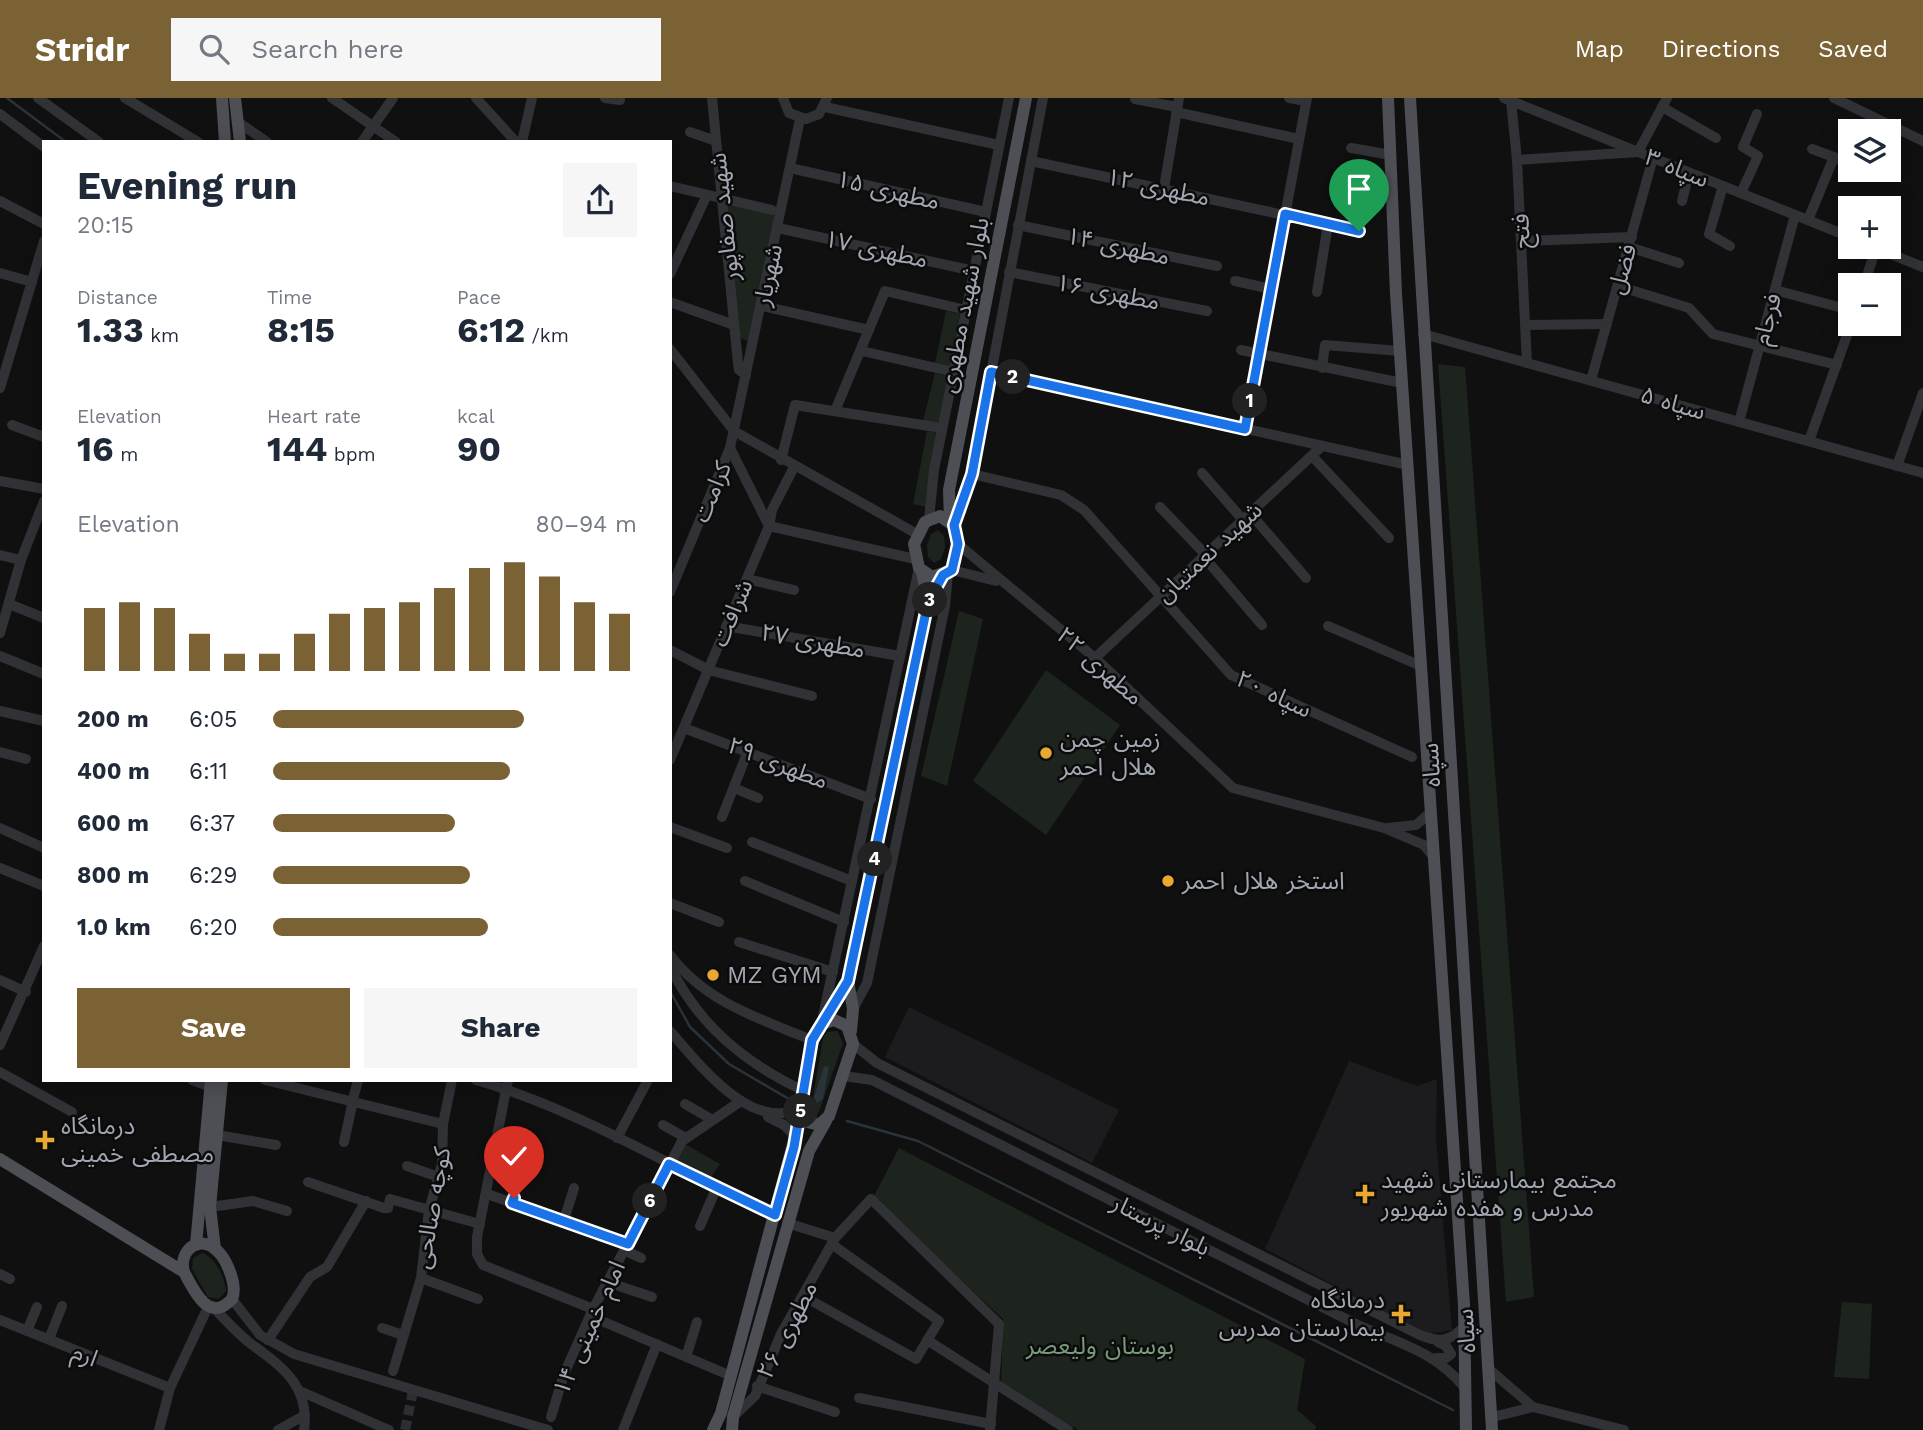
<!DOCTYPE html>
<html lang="en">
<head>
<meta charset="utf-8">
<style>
	body { margin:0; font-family:"Work Sans","Noto Sans Arabic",sans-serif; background:#f6f6f7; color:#1f2937; height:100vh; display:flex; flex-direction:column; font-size:26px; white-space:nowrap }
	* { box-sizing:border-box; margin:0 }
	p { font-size:23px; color:#747a83 }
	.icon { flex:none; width:38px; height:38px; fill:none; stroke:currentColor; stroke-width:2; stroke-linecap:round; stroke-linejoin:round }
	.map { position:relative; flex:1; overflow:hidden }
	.side { position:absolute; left:42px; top:42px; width:630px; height:942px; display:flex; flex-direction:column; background:#fff; border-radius:0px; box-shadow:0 4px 18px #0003 }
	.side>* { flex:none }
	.buttons { position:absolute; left:1838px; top:21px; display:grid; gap:14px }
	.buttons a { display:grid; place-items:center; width:63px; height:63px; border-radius:0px; background:#fff; box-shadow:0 4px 18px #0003; font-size:35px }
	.pin { position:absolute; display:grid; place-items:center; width:60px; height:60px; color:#fff; margin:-72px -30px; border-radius:50% 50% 50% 0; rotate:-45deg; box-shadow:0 0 7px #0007 }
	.pin .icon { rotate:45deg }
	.km { position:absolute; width:35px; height:35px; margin:-18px; border-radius:50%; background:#222; color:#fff; font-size:19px; line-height:35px; text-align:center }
	.round { display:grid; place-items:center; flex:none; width:74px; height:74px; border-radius:0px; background:#f6f6f7 }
	.overview { display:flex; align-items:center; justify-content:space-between; height:119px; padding:0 35px }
	h1 { font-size:38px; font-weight:700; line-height:52px }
	.stats { display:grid; grid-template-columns:repeat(3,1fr); gap:10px; height:119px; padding:7px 35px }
	.stats div { display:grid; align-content:center }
	.stats b { font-size:35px; font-weight:700 }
	.stats small { font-size:19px; font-weight:400 }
	.stats p { font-size:19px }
	.chart { height:196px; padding:14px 35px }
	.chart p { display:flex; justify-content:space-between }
	.chart svg { width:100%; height:126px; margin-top:7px; stroke:#7a6234; stroke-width:6 }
	.button { display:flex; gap:14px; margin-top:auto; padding:14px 35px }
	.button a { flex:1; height:80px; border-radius:0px; background:#7a6234; color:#fff; font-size:28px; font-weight:700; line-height:80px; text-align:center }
	.button a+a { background:#f6f6f7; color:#1f2937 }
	ul { padding:0 35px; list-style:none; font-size:23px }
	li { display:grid; grid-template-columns:112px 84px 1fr; align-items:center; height:52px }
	li i { height:18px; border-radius:9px; background:#7a6234 }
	header { display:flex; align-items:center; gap:42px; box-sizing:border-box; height:98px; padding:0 35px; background:#7a6234; color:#fff }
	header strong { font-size:33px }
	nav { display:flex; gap:38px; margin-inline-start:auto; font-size:24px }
	.search { width:490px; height:63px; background:#f6f6f7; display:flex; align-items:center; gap:18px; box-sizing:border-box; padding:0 24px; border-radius:0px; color:#747a83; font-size:26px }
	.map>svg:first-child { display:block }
	.built { fill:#1c1c1e }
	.green { fill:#1d241d }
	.water { fill:#2a3339 }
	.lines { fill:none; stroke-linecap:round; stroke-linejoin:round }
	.stream { stroke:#2a3339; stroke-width:2.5 }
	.minor-tunnel { stroke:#2d2e31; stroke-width:10; stroke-dasharray:10 5; stroke-linecap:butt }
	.minor { stroke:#313236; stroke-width:10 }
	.major { stroke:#4d4f55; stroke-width:12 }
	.route-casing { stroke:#fff; stroke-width:14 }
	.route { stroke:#1a73e8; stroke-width:9 }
	.poi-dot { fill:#e9a830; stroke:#0b0b0c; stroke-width:2.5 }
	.labels { text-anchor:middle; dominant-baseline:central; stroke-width:5; stroke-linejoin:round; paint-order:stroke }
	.street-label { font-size:24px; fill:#a2a7b2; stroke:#0b0b0c }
	.poi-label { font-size:24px; fill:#a2a7b2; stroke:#0b0b0c; text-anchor:start }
	.park-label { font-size:24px; fill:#799c7b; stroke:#0b0b0c }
</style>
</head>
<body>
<header>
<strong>Stridr</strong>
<div class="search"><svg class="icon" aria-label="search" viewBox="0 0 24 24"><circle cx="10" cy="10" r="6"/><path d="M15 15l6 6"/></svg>Search here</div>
<nav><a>Map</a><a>Directions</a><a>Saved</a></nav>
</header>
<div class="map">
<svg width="1923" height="1332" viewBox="0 0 1923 1332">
	<rect width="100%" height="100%" fill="#101011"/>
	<g class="built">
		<polygon points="909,909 1119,1012 1092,1065 885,959"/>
		<polygon points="1349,963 1417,988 1437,981 1436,1040 1452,1232 1427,1236 1265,1151"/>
	</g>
	<g class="green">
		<polygon points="727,106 775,117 749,243 740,240"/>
		<polygon points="946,213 960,216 950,268 935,265"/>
		<polygon points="1438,266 1465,269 1534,1199 1506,1204"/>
		<polygon points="935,275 949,278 939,326 923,323"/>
		<polygon points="927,333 938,335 926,409 913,406"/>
		<polygon points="938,432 944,438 945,450 941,461 934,465 928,459 927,447 931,436"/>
		<polygon points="959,513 983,521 947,688 921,678"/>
		<polygon points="1046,572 1120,627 1046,737 973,683"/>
		<polygon points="837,933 843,945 819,1014 814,1017 811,1011 823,940 827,934"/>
		<polygon points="683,1045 720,1066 707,1085 671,1066"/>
		<polygon points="899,1050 1305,1261 1297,1312 1316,1328 1315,1332 1079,1332 1001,1288 1003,1221 873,1100"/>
		<path d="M202,1155C215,1159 225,1180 226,1193L219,1201L208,1199L192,1171L193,1160Z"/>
		<polygon points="1842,1204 1872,1206 1869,1281 1834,1279"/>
	</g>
	<polygon class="water" points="824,968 829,969 823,1001 817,1005 814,999"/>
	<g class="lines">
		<g class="stream">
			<polyline points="7,0 66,44"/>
			<polyline points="670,893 690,929 729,966 794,1004"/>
			<polyline points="847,1023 918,1043 1453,1312"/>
		</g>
		<polyline class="minor-tunnel" points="405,1332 413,1293"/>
		<g class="minor">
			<polyline points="38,0 99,44"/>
			<polyline points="125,0 198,44"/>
			<polyline points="332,0 396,44"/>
			<polyline points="476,0 516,44"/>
			<polyline points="605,0 620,2"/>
			<polyline points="712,0 738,265 739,272 746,277"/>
			<polyline points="783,0 789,15 806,21 819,16 827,0"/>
			<polyline points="1289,0 1306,3"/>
			<polyline points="1504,0 1850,139"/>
			<polyline points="1834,0 1923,43"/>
			<polyline points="1135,1 1177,9"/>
			<polyline points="1511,3 1517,62 1527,265"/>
			<polyline points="825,9 999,47"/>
			<polyline points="1662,9 1716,40"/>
			<polyline points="1176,14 1299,41"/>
			<polyline points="0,16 44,49"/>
			<polyline points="238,24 267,44"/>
			<polyline points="690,34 716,43"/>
			<polyline points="362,44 393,0"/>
			<polyline points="522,44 532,0"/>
			<polyline points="1351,50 1391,57"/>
			<polyline points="1812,51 1850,65"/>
			<polyline points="1517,62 1638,54 1667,0"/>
			<polyline points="1031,63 1359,133"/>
			<polyline points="790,70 986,114"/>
			<polyline points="1869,72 1882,76"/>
			<polyline points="670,88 772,112"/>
			<polyline points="1723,88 1709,136 1730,148"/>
			<polyline points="1164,90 1179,0"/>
			<polyline points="1741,95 1758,58 1743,49 1757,16"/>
			<polyline points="0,103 44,126"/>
			<polyline points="1682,103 1689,75"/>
			<polyline points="1808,122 1834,59"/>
			<polyline points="1018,127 1217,168"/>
			<polyline points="778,130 974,173"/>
			<polyline points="1522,143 1632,139"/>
			<polyline points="1629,149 1679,165"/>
			<polyline points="1873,149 1923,169"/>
			<polyline points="1009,174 1207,213"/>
			<polyline points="0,175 32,184"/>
			<polyline points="670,176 706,99"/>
			<polyline points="1235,183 1272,191"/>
			<polyline points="1864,187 1876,150"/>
			<polyline points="1618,188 1689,210 1713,236 1837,267"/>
			<polyline points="1775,192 1850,212"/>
			<polyline points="1317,194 1328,126"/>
			<polyline points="670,204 734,227"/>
			<polyline points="762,208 869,232"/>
			<polyline points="1526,227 1607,226"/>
			<polyline points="1423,236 1923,375"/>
			<polyline points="670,251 734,333 917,436"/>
			<polyline points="1241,252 1402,285"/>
			<polyline points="862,253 954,274"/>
			<polyline points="1322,270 1325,247 1400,253"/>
			<polyline points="991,274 1408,367"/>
			<polyline points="1591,282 1653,60"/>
			<polyline points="0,290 44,143"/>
			<polyline points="835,313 885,193 966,212"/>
			<polyline points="1739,324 1795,117"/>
			<polyline points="12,327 44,339"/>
			<polyline points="1245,331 1307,0"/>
			<polyline points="1809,343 1851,226"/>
			<polyline points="730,350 769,428 915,461"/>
			<polyline points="1312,358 1389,440"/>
			<polyline points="781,362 795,307 942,330"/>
			<polyline points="1897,368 1923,295"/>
			<polyline points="1202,375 1243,422"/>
			<polyline points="972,376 1061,397 1084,412 1231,577 1412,659"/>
			<polyline points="0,383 44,391"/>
			<polyline points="1160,409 1206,457"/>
			<polyline points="1250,415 1306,480"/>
			<polyline points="929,421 934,372 1009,0"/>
			<polyline points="953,427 972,376 1043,0"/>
			<polyline points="958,446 1095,560 1233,690 1384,730 1424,747 1433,758"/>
			<polyline points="0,457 21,462"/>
			<polyline points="1204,459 1262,527"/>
			<polyline points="952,472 996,483"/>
			<polyline points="747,481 794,492"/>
			<polyline points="670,494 730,350 800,21"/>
			<polyline points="9,506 44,520"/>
			<polyline points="726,528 900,558"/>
			<polyline points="1328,528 1421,568"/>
			<polyline points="0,535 21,462 44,403"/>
			<polyline points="670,552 703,569"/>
			<polyline points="0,558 44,576"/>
			<polyline points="1095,560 1322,348"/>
			<polyline points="708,572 812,598"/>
			<polyline points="0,613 44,623"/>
			<polyline points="684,630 871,701"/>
			<polyline points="0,654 26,661"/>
			<polyline points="670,662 769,428 772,412 794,369"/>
			<polyline points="734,690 758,700"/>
			<polyline points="722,719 748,653"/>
			<polyline points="670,729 727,750"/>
			<polyline points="0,730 44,750"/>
			<polyline points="1388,730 1416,727 1431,714"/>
			<polyline points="752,744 852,783"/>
			<polyline points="0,770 44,788"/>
			<polyline points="745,783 844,824"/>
			<polyline points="670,805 719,824"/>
			<polyline points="739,844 833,874"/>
			<path d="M670,857C705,904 760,921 812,942"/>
			<path d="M670,868C698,927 745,965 804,993"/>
			<polyline points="0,882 26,894"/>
			<polyline points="853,911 867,885 945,508 948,475"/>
			<polyline points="823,918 919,470"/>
			<path d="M670,933C700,967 751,1035 801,1010"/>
			<path d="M853,946L877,965L1420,1237C1440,1245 1449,1244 1465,1228"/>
			<polyline points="0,947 44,848"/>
			<polyline points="0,974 72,1014"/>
			<path d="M844,978L872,982L1358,1227C1399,1245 1436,1254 1465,1290"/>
			<polyline points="192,982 211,989"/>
			<polyline points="265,982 443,1026"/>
			<path d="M476,982C581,1012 676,1073 775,1117"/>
			<polyline points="508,982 477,1139 477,1156 483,1167 593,1211"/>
			<polyline points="353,1001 358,982"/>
			<polyline points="685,1006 711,1021"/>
			<polyline points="768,1019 784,1027 796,1039"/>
			<polyline points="663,1027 686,1040"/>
			<polyline points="217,1037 276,1047"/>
			<polyline points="617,1040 648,982"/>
			<polyline points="344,1044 353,1003"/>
			<polyline points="407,1068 439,1079"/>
			<polyline points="308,1084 384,1110 388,1110 390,1101 480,1126"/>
			<polyline points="487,1096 628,1145"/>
			<polyline points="512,1105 521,1073"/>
			<polyline points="210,1109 253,1103 287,1113"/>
			<polyline points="564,1122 574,1090"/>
			<polyline points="787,1125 835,1140"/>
			<polyline points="700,1128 716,1091"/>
			<polyline points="624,1152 641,1160"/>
			<polyline points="0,1176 10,1181"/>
			<polyline points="421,1180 478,1201"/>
			<polyline points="607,1184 652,1199"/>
			<polyline points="803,1198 916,1261 939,1223 833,1147"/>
			<polyline points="232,1201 260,1237 294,1256 548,1332"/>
			<path d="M214,1210C226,1223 237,1235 250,1245C282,1269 310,1287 304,1332"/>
			<polyline points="590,1218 731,1278"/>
			<polyline points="0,1222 170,1290"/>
			<polyline points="382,1230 403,1237"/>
			<polyline points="27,1233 37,1209"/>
			<polyline points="49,1241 62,1208"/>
			<polyline points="268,1242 310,1179 327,1169 366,1103"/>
			<polyline points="927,1242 1068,1332"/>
			<polyline points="686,1259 697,1224"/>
			<polyline points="1436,1260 1446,1260 1451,1256 1446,1248 1438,1244"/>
			<polyline points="1490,1272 1533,1309 1624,1332"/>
			<polyline points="393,1273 421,1180 429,1112 442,1066 443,1026 452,982"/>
			<polyline points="757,1288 835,1314"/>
			<polyline points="302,1294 389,1332"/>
			<polyline points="859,1300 991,1326"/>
			<polyline points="734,1318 755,1298 781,1236 835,1140 871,1101 999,1226 990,1332"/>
			<polyline points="551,1319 564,1276 593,1211 682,1043 741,1003"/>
			<polyline points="1493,1319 1533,1309"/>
			<polyline points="159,1332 170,1290 208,1209"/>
			<polyline points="278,1332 305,1317"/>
			<polyline points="623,1332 657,1246"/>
		</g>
		<g class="major">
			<polyline points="222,0 225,44"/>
			<polyline points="235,0 240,44"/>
			<polyline points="1388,0 1396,196 1464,1207 1466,1332"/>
			<polyline points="1410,0 1492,1332"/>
			<polygon points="940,418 953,427 958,446 952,472 932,479 919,470 914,446 925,424"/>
			<polyline points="950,423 949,392 1026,0"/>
			<path d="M834,922L847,928L853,946L829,1018L819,1027L804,1023C797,1009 810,938 821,926Z"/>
			<polyline points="821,926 848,883"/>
			<polyline points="851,933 853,911 848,883 928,504 922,474"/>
			<path d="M0,1061L184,1174C194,1193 209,1226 232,1201C238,1187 226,1156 211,1148C193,1139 179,1157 184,1174"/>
			<polyline points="196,1147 211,982"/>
			<polyline points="215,1151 210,1109 222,982"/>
			<polyline points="713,1332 721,1315 801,1016"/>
			<polyline points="732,1332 733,1319 809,1053 826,1023"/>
		</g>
	</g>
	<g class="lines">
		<defs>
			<polyline id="route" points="514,1100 512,1105 628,1146 669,1066 775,1117 794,1049 812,942 848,883 928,504 943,477 952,472 958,446 954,427 972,376 991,274 1245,331 1285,116 1359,133"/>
		</defs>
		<use href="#route" class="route-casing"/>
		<use href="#route" class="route"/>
	</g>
	<g class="poi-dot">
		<circle cx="1046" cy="655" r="7"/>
		<circle cx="1168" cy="783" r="7"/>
		<circle cx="713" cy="877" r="7"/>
		<path d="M41.5 1031.5h7v7h7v7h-7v7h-7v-7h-7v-7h7z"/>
		<path d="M1361.5 1085.5h7v7h7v7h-7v7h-7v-7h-7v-7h7z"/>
		<path d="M1397.5 1205.5h7v7h7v7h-7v7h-7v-7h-7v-7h7z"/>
	</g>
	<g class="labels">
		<g class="street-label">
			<text transform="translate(1677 70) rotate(22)">سپاه ۳</text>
			<text transform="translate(1158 89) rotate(12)">مطهری ۱۲</text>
			<text transform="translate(888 92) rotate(13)">مطهری ۱۵</text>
			<text transform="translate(724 119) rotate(-96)">شهید صفاپور</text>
			<text transform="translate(1521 133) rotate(-93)">فتح</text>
			<text transform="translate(1118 148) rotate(12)">مطهری ۱۴</text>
			<text transform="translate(876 151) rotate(12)">مطهری ۱۷</text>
			<text transform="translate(1622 171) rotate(-74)">فضل</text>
			<text transform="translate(768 177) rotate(-78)">شهریار</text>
			<text transform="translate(1108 194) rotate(11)">مطهری ۱۶</text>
			<text transform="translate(964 207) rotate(-79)">بلوار شهید مطهری</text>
			<text transform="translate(1767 221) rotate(-75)">فرجام</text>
			<text transform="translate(1673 305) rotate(16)">سپاه ۵</text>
			<text transform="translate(712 394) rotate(-67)">کرامت</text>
			<text transform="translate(1209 454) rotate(-43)">شهید نعمتیان</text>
			<text transform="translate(732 515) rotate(-67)">شرافت</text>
			<text transform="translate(813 543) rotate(10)">مطهری ۲۷</text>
			<text transform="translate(1100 568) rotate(41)">مطهری ۲۲</text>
			<text transform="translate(1274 596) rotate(25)">سپاه ۲۰</text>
			<text transform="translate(778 665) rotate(21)">مطهری ۲۹</text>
			<text transform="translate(1431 667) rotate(-93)">سپاه</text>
			<text transform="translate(432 1110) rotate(-80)">کوچه صالحی</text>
			<text transform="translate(1161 1127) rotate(27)">بلوار پرستار</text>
			<text transform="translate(589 1230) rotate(-66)">امام خمینی ۱۴</text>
			<text transform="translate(787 1232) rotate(-63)">مطهری ۲۶</text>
			<text transform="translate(1466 1233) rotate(-94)">سپاه</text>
			<text transform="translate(85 1257) rotate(22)">ارم</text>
		</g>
		<g class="poi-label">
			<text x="1060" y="641">زمین چمن<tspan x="1060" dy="28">هلال احمر</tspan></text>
			<text x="1182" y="783">استخر هلال احمر</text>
			<text x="727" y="877">MZ GYM</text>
			<text x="61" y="1028">درمانگاه<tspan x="61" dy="28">مصطفی خمینی</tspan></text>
			<text x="1381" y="1082">مجتمع بیمارستانی شهید<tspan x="1381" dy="28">مدرس و هفده شهریور</tspan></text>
			<text x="1385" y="1202" text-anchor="end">درمانگاه<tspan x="1385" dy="28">بیمارستان مدرس</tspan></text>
		</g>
		<g class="park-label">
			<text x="1100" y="1248">بوستان ولیعصر</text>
		</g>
	</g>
</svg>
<div class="buttons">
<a><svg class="icon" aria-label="layers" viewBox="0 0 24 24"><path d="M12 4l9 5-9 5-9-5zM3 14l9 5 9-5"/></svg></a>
<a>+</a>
<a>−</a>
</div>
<div class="pin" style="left:1359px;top:133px;background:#1e9e55"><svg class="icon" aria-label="arrive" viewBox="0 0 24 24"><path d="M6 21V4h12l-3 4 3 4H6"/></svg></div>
<div class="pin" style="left:514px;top:1100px;background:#d93025"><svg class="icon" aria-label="check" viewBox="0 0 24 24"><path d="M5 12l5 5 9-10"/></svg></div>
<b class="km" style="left:1250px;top:303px">1</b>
<b class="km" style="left:1013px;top:279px">2</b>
<b class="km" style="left:930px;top:502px">3</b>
<b class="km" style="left:875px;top:761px">4</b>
<b class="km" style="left:801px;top:1013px">5</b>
<b class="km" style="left:650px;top:1103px">6</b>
<section class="side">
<div class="overview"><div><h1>Evening run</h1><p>20:15</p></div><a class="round"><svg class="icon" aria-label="share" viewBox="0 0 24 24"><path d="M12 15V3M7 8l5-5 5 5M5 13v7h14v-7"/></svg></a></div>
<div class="stats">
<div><p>Distance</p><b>1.33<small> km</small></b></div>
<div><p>Time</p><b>8:15</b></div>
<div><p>Pace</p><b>6:12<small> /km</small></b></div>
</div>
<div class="stats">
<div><p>Elevation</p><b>16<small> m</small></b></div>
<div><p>Heart rate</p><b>144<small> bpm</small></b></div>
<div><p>kcal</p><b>90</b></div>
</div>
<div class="chart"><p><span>Elevation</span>80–94 m</p>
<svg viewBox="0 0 160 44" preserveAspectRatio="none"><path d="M5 44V22M15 44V20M25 44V22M35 44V31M45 44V38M55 44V38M65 44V31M75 44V24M85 44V22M95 44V20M105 44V15M115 44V8M125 44V6M135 44V11M145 44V20M155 44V24"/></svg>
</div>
<ul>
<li><b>200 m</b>6:05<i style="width:69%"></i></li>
<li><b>400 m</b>6:11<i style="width:65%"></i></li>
<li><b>600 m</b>6:37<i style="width:50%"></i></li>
<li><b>800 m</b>6:29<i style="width:54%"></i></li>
<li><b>1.0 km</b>6:20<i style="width:59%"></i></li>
</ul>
<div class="button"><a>Save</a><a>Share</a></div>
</section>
</div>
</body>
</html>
